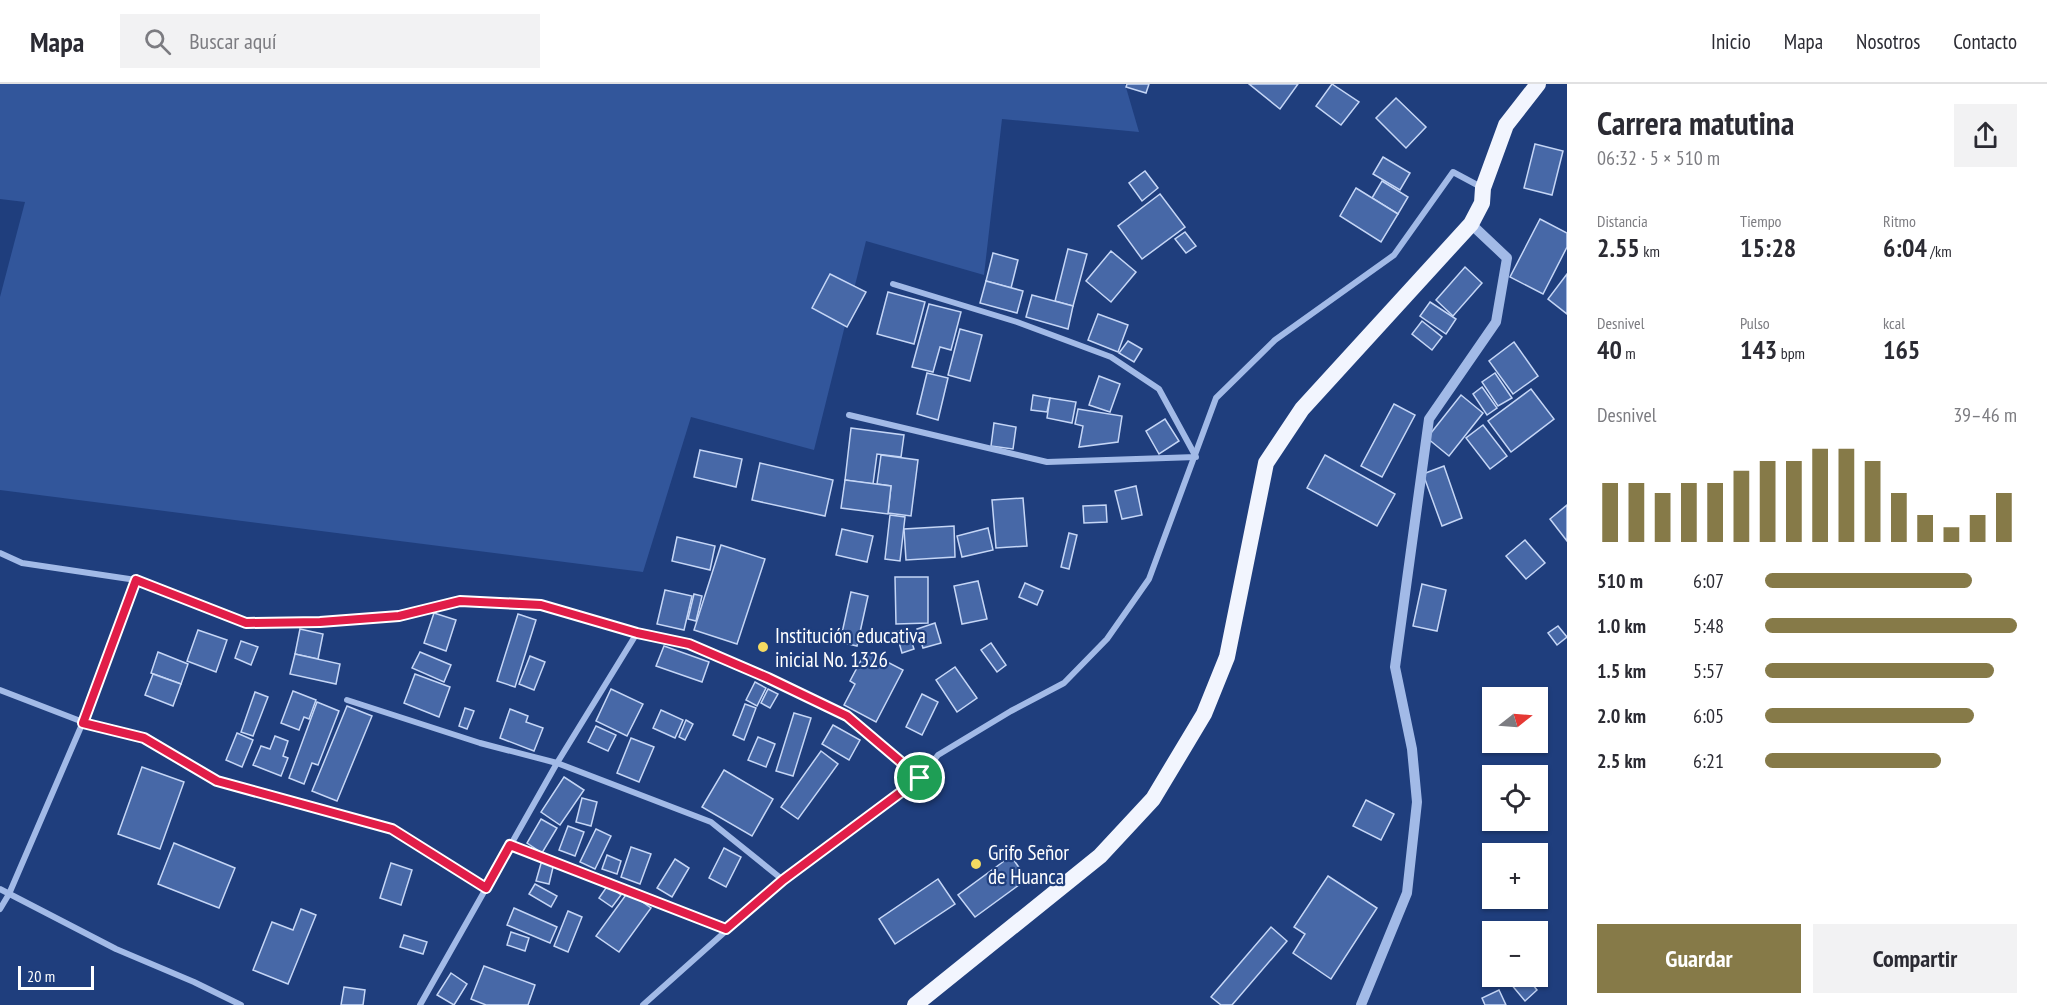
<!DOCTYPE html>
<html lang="es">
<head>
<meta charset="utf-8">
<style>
	body { margin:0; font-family:"PT Sans Narrow",sans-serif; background:#f2f2f3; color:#2b2b33; height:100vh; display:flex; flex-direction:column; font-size:22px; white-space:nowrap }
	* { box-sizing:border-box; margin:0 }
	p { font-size:20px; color:#7c7c81 }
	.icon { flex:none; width:33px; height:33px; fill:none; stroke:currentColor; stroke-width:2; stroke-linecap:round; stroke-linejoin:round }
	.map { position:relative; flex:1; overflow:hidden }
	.sheet { display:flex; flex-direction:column; background:#fff; width:480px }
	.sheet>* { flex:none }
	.needle { width:39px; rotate:73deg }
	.tools { position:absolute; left:1482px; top:603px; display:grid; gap:12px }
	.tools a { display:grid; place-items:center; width:66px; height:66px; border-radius:0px; background:#fff; box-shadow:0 2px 4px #0004; font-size:30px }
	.scale { position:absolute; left:18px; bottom:15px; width:76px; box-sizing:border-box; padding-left:6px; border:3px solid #fff; border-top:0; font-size:16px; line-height:21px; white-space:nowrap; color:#fff; -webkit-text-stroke:4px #1f3e7d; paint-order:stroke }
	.pin { position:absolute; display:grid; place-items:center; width:51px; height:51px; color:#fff; margin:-26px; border:3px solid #fff; border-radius:50%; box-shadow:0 2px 6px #0007 }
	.round { display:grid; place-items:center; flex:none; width:63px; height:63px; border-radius:0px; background:#f2f2f3 }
	.headline { display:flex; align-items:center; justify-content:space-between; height:102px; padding:0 30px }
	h1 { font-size:33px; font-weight:700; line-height:45px }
	.metrics { display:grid; grid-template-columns:repeat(3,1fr); gap:9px; height:102px; padding:6px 30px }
	.metrics div { display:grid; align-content:center }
	.metrics b { font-size:26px; font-weight:700 }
	.metrics small { font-size:16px; font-weight:400 }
	.metrics p { font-size:16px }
	.chart { height:168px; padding:12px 30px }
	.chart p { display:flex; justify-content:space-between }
	.chart svg { width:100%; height:108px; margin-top:6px; stroke:#867a48; stroke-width:6 }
	.button { display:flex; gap:12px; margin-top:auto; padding:12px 30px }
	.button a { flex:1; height:69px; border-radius:0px; background:#867a48; color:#fff; font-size:24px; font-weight:700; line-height:69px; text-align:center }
	.button a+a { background:#f2f2f3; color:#2b2b33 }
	ul { padding:0 30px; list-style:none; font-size:20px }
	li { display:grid; grid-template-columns:96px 72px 1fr; align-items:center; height:45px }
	li i { height:15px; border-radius:8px; background:#867a48 }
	header { display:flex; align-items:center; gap:36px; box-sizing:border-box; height:84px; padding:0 30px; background:#fff; border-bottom:2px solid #e1e1e2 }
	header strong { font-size:28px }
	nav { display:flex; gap:33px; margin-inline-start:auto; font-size:21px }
	.search { width:420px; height:54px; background:#f2f2f3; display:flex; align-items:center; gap:15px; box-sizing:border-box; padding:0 21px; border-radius:0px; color:#7c7c81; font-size:22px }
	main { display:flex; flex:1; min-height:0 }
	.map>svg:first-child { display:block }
	.green { fill:#32569b }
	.building { fill:#4768a7; stroke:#c5d6f6; stroke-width:1.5 }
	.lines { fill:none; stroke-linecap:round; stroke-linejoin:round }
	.minor { stroke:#a2bae7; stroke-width:6 }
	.tertiary { stroke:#a2bae7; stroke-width:10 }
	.trunk { stroke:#f2f5fe; stroke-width:16 }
	.route-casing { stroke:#fff; stroke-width:12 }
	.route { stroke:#e11d48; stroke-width:8 }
	.poi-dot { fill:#f5db61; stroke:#1f3e7d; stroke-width:2 }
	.labels { text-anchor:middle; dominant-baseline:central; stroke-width:4.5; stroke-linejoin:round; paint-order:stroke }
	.poi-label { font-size:21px; fill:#fff; stroke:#1f3e7d; text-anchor:start }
</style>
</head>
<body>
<header>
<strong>Mapa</strong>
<div class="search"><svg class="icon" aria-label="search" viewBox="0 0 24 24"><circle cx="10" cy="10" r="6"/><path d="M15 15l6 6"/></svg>Buscar aquí</div>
<nav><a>Inicio</a><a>Mapa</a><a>Nosotros</a><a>Contacto</a></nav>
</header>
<main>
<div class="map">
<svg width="1567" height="921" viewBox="0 0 1567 921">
	<rect width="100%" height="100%" fill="#1f3e7d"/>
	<polygon class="green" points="0,0 1125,0 1139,48 1002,35 984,191 866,157 814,366 691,333 643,488 0,406 0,213 25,118 0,115"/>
	<g class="building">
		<polygon points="1127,0 1149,0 1146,9 1126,3"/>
		<polygon points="1249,0 1298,0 1280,25"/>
		<polygon points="1332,0 1359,18 1341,41 1316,22"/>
		<polygon points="1396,14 1426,43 1406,64 1376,34"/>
		<polygon points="1535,60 1563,67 1552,111 1524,104"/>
		<polygon points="1383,73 1410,89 1400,106 1373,90"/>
		<polygon points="1145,87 1158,104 1142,117 1129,99"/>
		<polygon points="1382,97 1408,113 1398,130 1372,114"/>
		<polygon points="1356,104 1398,130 1381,158 1340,132"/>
		<polygon points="1160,110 1185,143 1142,175 1118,142"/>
		<polygon points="1540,135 1567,149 1567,163 1543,210 1510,193"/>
		<polygon points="1185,148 1196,162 1186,169 1175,155"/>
		<polygon points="1068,165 1087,170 1073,222 1055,217"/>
		<polygon points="1111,167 1136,188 1111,218 1086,197"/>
		<polygon points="993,169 1018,176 1011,204 986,197"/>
		<polygon points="1465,183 1482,199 1453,232 1436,216"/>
		<polygon points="830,190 866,208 847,243 812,224"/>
		<polygon points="1567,190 1567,230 1548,215"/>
		<polygon points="986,197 1023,207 1017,229 980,219"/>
		<polygon points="888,208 925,218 914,260 877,250"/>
		<polygon points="1032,211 1073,222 1068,245 1026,233"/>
		<polygon points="1430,218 1456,235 1446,250 1420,232"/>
		<polygon points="929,220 961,228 951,266 940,263 933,288 912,283"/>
		<polygon points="1098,230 1128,241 1118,268 1088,256"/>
		<polygon points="1422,237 1442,253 1432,266 1412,250"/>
		<polygon points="960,245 982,251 970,297 948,291"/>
		<polygon points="1128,257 1142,265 1134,278 1119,269"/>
		<polygon points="1514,258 1538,292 1513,310 1489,277"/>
		<polygon points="927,289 948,294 938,336 917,330"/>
		<polygon points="1495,289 1512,314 1498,322 1482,298"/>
		<polygon points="1099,292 1120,300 1110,328 1089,321"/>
		<polygon points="1482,303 1497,324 1487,331 1473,310"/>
		<polygon points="1531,305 1554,335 1511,368 1488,337"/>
		<polygon points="1033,311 1050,314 1047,328 1031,326"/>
		<polygon points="1461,311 1483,329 1449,372 1427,354"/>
		<polygon points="1050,314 1076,318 1072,339 1047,334"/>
		<polygon points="1394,320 1415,331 1382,393 1361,382"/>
		<polygon points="1078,325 1122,332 1118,358 1079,363 1083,342 1075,340"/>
		<polygon points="1165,335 1179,357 1159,370 1146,347"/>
		<polygon points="994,339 1016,343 1013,365 991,362"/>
		<polygon points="1483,341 1507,372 1490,385 1466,354"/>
		<polygon points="851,344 904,351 901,373 877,370 873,400 845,396"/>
		<polygon points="700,366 742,375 736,403 694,393"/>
		<polygon points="881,371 918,376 911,432 888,429 891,402 877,400"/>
		<polygon points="1325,371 1395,410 1377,442 1307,404"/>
		<polygon points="760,379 833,396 825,432 752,416"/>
		<polygon points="1444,382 1462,434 1442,442 1423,390"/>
		<polygon points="845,396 891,402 888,430 841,424"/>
		<polygon points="1136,402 1142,431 1122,435 1115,407"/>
		<polygon points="1023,414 1027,462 996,464 992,416"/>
		<polygon points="1106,421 1107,438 1084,439 1083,422"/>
		<polygon points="1567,421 1567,457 1550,435"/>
		<polygon points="890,431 905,433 900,477 885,475"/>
		<polygon points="954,442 955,473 906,476 904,445"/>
		<polygon points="988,444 993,466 962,473 957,452"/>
		<polygon points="842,445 873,452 867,478 836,471"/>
		<polygon points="1069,449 1077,451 1069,485 1061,483"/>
		<polygon points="677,453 715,462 710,486 672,477"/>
		<polygon points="1525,456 1545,479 1526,495 1506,472"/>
		<polygon points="721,461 765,475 737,560 694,546"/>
		<polygon points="895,493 928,493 928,539 896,540"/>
		<polygon points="978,497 987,535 962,540 954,502"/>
		<polygon points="1025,499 1043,507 1037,521 1019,513"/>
		<polygon points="1422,500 1446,506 1437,547 1413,542"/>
		<polygon points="665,506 692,512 684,546 657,540"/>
		<polygon points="851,508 868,512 857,562 840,558"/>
		<polygon points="694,510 702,512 696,537 688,535"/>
		<polygon points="434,529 456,536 446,567 424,559"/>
		<polygon points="518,530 536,536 515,603 497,597"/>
		<polygon points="935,539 941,559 923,564 917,545"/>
		<polygon points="1558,542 1567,553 1557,561 1548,549"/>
		<polygon points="907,544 914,565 902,569 896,548"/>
		<polygon points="300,545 323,550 318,575 295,570"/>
		<polygon points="198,546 227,556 216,588 187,577"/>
		<polygon points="241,557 258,563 251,581 235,574"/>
		<polygon points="991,559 1006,581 997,588 981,566"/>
		<polygon points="664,562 709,578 702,598 656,582"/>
		<polygon points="866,567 903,586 876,638 844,621 855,600 850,597"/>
		<polygon points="158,568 188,580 181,600 151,589"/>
		<polygon points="420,568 451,581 444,598 412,584"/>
		<polygon points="295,570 340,580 336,600 290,590"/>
		<polygon points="530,572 545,578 534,606 519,600"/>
		<polygon points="955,583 977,614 957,628 936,596"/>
		<polygon points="153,590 181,600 173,622 145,611"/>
		<polygon points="415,590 450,603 439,633 404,619"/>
		<polygon points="755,598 766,604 757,622 746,616"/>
		<polygon points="611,605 643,620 627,652 596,637"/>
		<polygon points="768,605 778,610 770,624 761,619"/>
		<polygon points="293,607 316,616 309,635 304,633 299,646 281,639"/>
		<polygon points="255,608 268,613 253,652 241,648"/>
		<polygon points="922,610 938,618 922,651 906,643"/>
		<polygon points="317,618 339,627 318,681 312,679 304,700 289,694"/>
		<polygon points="745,620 756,624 744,656 733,651"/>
		<polygon points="347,622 372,632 337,717 312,707"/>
		<polygon points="465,624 474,627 467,645 459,642"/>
		<polygon points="510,625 528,632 526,638 543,644 534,667 500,654"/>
		<polygon points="661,626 683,636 675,654 653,644"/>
		<polygon points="794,629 811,634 793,692 776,687"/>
		<polygon points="686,636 693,640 685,656 679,653"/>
		<polygon points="833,641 860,656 849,676 822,660"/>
		<polygon points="596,642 616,651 608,667 588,658"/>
		<polygon points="237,649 253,656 242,683 226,676"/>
		<polygon points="275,652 288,657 283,672 288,674 281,692 253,681 261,662 270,665"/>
		<polygon points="758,653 775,660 766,683 748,676"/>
		<polygon points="631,654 654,663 639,698 617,689"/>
		<polygon points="821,667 838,680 798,735 781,723"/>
		<polygon points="142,683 184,698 160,765 118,750"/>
		<polygon points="724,686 773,715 752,752 702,723"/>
		<polygon points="564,693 584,706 560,741 541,728"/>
		<polygon points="582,714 597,718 591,742 576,738"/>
		<polygon points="1366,716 1394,730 1381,756 1353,742"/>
		<polygon points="541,735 557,744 542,769 527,759"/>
		<polygon points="568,742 584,748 575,772 559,766"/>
		<polygon points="596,745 611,752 595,785 580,778"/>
		<polygon points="174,759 235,784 219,824 158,800"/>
		<polygon points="631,763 651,770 640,800 621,793"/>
		<polygon points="724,764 741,773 726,803 709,794"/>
		<polygon points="607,771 621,777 617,790 602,785"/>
		<polygon points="1011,772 1027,795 975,833 958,811"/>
		<polygon points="675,775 689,784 672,813 657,804"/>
		<polygon points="542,776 554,779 549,800 536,797"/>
		<polygon points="391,779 412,786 401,821 380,814"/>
		<polygon points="1328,792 1377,824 1331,895 1293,869 1305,850 1294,843"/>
		<polygon points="938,795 955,820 895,860 879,835"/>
		<polygon points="535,800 557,812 551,823 529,810"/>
		<polygon points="608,801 621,811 612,823 599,814"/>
		<polygon points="628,808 651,824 619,868 596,852"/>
		<polygon points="514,824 557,843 550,859 507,841"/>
		<polygon points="301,825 316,831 288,900 253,886 272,838 293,846"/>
		<polygon points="568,827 582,833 568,868 554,862"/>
		<polygon points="1271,843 1287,857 1232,921 1221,921 1211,913"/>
		<polygon points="511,848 529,854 525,867 507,861"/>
		<polygon points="404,851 427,858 423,870 400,863"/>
		<polygon points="484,882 535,901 528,921 486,921 471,915"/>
		<polygon points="451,889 467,900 454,921 437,911"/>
		<polygon points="1526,892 1537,906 1525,917 1505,893"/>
		<polygon points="344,903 365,906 363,921 341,921"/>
		<polygon points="1499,906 1506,921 1485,921 1482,914"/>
	</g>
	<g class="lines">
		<g class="minor">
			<polyline points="849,331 1047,378 1196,373 1159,305 1111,273 1017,238 893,200"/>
			<polyline points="0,469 22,479 136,496 246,539 320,538 399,532 460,517 541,521 637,549 557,679 420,921"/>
			<polyline points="637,549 689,560 847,632 920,694"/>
			<polyline points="0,606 83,638 144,654 217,697 392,745 486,804"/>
			<polyline points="347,616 480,659 557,679 711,738 783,796"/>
			<polyline points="510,761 726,845"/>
			<polyline points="0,805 116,865 194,898 241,921"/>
			<polyline points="0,825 9,810 83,638 136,496"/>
			<polyline points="643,921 783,796 920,694 938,671 1011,627 1064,599 1107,555 1149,495 1216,314 1275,256 1394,171 1453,88 1481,103"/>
		</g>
		<polyline class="tertiary" points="1361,921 1407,809 1417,718 1412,665 1395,583 1429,335 1496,238 1507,174 1471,140"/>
		<polyline class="trunk" points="915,921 1100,772 1153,715 1204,630 1227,573 1266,379 1302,325 1471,140 1482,119 1483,104 1506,41 1538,0"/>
	</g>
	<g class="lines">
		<defs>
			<polygon id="route" points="136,496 246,539 320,538 399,532 460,517 541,521 637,549 689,560 768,594 847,632 920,694 783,796 726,845 510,761 486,804 392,745 217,697 144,654 83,639"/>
		</defs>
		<use href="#route" class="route-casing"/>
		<use href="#route" class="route"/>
	</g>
	<g class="poi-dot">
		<circle cx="763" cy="563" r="6"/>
		<circle cx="976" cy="780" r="6"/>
	</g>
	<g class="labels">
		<g class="poi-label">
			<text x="775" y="551">Institución educativa<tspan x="775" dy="24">inicial No. 1326</tspan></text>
			<text x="988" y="768">Grifo Señor<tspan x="988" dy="24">de Huanca</tspan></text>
		</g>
	</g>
</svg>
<div class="tools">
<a><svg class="needle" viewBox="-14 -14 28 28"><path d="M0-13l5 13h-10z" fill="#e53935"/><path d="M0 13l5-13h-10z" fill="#7c7c81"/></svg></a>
<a><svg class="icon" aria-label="locate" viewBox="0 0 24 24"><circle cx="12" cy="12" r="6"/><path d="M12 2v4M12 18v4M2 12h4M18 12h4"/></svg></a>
<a>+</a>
<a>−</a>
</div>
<div class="scale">20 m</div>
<div class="pin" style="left:920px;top:694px;background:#1e9e55"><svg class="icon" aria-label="arrive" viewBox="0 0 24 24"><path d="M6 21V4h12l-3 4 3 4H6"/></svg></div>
</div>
<section class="sheet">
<div class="headline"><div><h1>Carrera matutina</h1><p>06:32 · 5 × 510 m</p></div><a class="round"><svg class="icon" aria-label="share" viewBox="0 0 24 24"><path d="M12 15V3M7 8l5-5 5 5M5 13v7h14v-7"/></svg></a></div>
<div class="metrics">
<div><p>Distancia</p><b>2.55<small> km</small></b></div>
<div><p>Tiempo</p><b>15:28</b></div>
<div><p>Ritmo</p><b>6:04<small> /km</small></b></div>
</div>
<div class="metrics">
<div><p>Desnivel</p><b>40<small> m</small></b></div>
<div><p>Pulso</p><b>143<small> bpm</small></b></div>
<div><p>kcal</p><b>165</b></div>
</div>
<div class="chart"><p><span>Desnivel</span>39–46 m</p>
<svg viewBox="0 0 160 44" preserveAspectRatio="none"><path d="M5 44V20M15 44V20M25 44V24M35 44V20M45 44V20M55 44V15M65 44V11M75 44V11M85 44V6M95 44V6M105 44V11M115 44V24M125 44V33M135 44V38M145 44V33M155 44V24"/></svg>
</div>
<ul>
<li><b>510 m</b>6:07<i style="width:82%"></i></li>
<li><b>1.0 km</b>5:48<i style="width:100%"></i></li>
<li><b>1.5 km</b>5:57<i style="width:91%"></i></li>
<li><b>2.0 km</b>6:05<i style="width:83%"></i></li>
<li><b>2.5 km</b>6:21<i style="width:70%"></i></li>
</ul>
<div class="button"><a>Guardar</a><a>Compartir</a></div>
</section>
</main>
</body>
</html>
